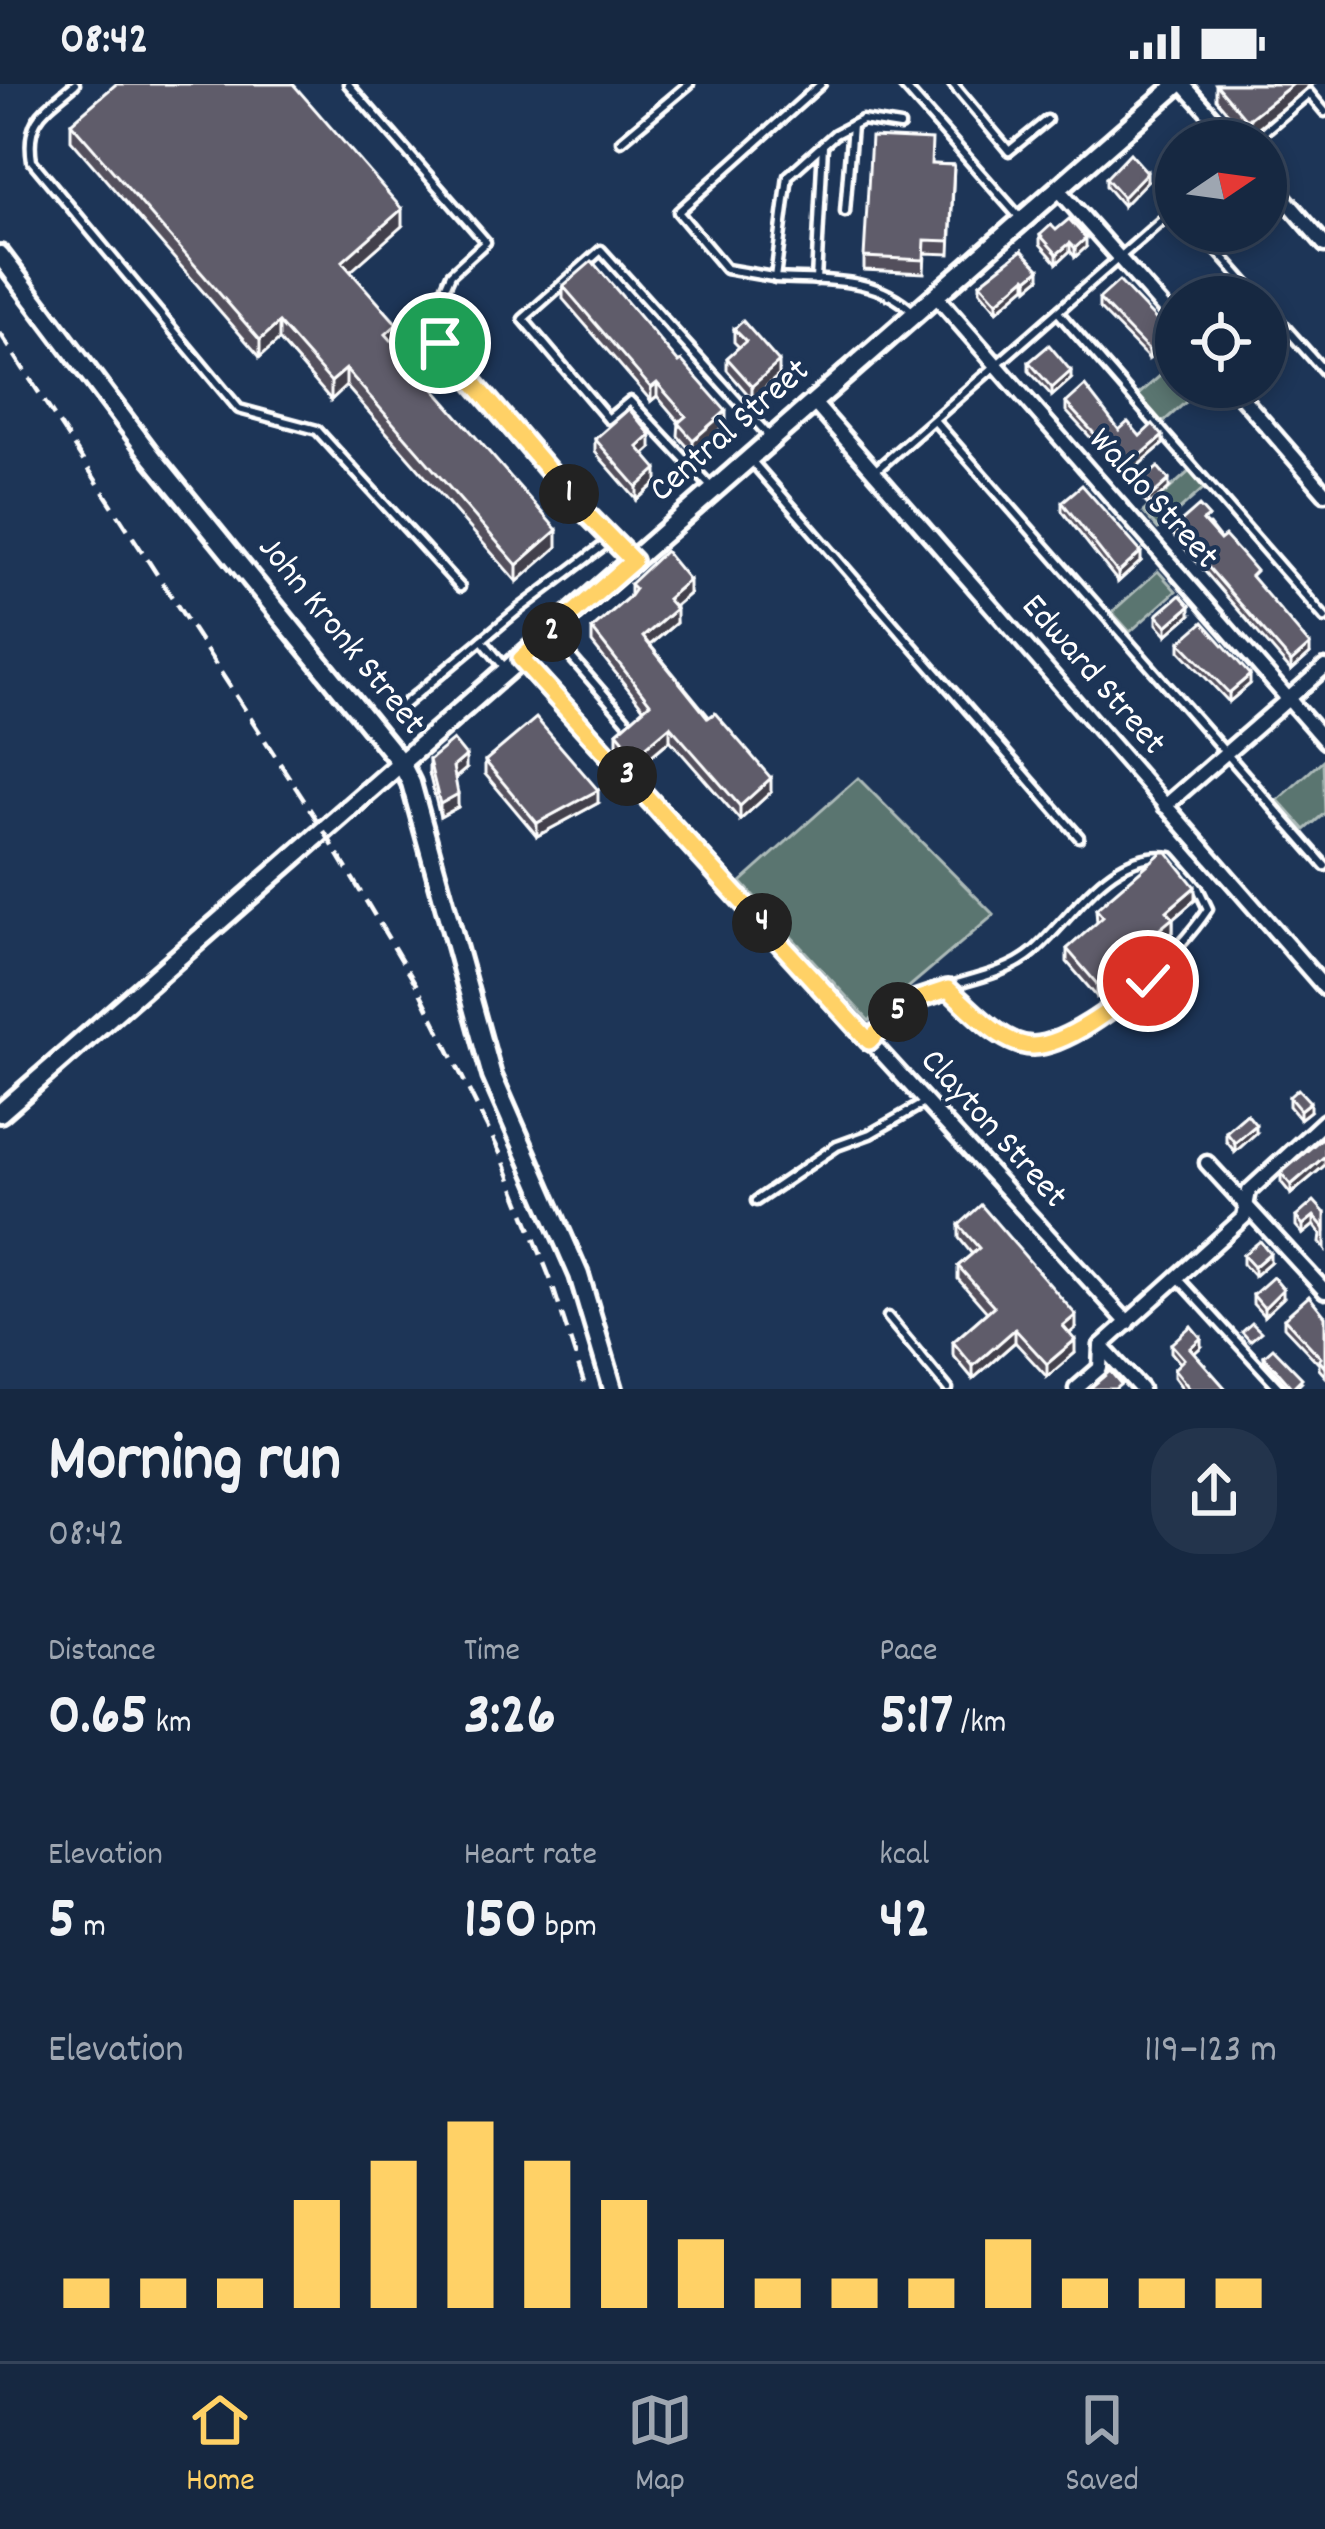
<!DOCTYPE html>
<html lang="en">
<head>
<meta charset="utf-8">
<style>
	body { margin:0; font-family:Dekko,sans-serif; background:#23344c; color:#f1f3f6; height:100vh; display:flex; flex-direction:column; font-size:45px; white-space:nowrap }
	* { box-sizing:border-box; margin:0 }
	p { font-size:39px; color:#9ea6b1 }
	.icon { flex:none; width:66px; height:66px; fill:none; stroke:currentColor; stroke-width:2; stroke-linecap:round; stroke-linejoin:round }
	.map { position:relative; height:1305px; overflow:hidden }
	.drawer { display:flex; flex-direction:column; background:#162841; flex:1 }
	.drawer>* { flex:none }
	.needle { width:78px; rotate:77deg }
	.controls { position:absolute; left:1155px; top:36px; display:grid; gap:24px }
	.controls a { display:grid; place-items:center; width:132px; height:132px; border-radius:50%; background:#162841; box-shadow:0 6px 18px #0003,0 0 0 3px #35445a; font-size:60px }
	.pin { position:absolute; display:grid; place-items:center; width:102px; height:102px; color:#fff; margin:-51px; border:6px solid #fff; border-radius:50%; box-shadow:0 3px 12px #0007 }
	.km { position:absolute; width:60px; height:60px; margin:-30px; border-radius:50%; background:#222; color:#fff; font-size:33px; line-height:60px; text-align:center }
	.round { display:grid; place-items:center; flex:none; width:126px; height:126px; border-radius:48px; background:#23344c }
	.summary { display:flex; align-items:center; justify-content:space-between; height:204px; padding:0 48px }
	h1 { font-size:66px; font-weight:700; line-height:90px }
	.metrics { display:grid; grid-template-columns:repeat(3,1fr); gap:18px; height:204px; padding:12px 48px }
	.metrics div { display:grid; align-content:center }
	.metrics b { font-size:60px; font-weight:700 }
	.metrics small { font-size:33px; font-weight:400 }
	.metrics p { font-size:33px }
	.chart { height:336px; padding:24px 48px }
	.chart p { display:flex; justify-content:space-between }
	.chart svg { width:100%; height:216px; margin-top:12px; stroke:#ffd166; stroke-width:6 }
	.status { display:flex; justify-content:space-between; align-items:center; height:84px; padding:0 60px; background:#162841; direction:ltr }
	.status svg { height:33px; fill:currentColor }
	.menu { display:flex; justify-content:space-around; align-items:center; height:168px; border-top:3px solid #35445a; background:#162841; font-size:33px; color:#9ea6b1 }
	.menu a { display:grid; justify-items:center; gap:6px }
	.menu .active { color:#ffd166 }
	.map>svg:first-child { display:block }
	.green { fill:#5a7470; stroke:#acbab8; stroke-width:3 }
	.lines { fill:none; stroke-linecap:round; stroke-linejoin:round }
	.lane-casing { stroke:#fff; stroke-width:15 }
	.street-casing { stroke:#fff; stroke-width:21 }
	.secondary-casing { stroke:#fff; stroke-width:26 }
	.lane { stroke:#1d3557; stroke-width:6 }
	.street { stroke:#1d3557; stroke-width:12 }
	.secondary { stroke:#1d3557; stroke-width:16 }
	.rail { stroke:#fff; stroke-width:4.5; stroke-dasharray:18 9; stroke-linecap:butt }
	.wall { fill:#524f5c; stroke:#fff; stroke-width:3 }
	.shaded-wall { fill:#42404b; stroke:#fff; stroke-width:3 }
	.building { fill:#5f5c6b; stroke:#fff; stroke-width:3 }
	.route-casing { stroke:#fff; stroke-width:24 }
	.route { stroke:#ffd166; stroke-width:15 }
	.labels { text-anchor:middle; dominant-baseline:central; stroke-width:9; stroke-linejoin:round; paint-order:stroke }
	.street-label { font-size:36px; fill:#fff; stroke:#1d3557 }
</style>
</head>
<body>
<div class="status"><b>08:42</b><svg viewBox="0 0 49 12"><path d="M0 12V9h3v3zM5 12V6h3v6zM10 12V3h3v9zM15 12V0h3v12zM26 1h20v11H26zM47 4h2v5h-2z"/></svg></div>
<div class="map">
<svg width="1325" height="1305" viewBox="0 0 1325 1305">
	<rect width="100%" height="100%" fill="#1d3557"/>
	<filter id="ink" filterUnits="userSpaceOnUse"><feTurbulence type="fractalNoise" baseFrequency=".00833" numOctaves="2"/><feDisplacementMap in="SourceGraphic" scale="24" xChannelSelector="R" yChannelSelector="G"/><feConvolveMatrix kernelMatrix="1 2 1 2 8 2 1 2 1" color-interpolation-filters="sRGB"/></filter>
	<g filter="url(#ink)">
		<g class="green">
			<polygon points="1176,278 1176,303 1203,303 1162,339 1138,311"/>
			<polygon points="1191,386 1205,403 1158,445 1143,428"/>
			<polygon points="1158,487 1176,507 1130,548 1112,528"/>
			<polygon points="1323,676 1325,729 1305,746 1278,716"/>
			<polygon points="858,694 994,831 869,937 741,798"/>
		</g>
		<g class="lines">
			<defs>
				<g id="lane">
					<path d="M75,0C45,26 25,34 32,77L239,325L317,346L460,503"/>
					<polyline points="348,0 486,158 451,190 437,222 439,258 579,422 630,475"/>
					<polyline points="902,0 1020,134"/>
					<polyline points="953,0 1009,67 1047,36"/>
					<path d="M900,42L862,36L835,50L788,92L775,194C824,197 875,191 913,228"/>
					<polyline points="621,57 689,0"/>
					<polyline points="1253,57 1309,9 1325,28"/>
					<polyline points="845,128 852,41"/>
					<polyline points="1200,147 1258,213"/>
					<polyline points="773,193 726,185 678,128 821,0"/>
					<polyline points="816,196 823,61"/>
					<polyline points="1266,222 1325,288"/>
					<polyline points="1058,228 1325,534"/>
					<polyline points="934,336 1325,782"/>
					<polyline points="750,375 1079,753"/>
					<polyline points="876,386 1176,124"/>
					<polyline points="712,404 630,317 608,335 523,235 601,166 770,353"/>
					<polyline points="553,552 627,637"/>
					<polyline points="482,556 506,585"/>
					<polyline points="400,624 518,526 612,455"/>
					<path d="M872,954C882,943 893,929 904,921C936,898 998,898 1033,868C1075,832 1109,765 1171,773L1198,804L1208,825C1180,868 1088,962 1033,962C1002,962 970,924 948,905"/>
					<polyline points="756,1117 837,1062 870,1050 926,1018"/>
					<polyline points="1178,1194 1280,1305"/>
					<polyline points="888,1233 948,1305"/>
				</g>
				<g id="street">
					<polyline points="1183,0 1234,57"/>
					<polyline points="1266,93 1325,161"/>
					<polyline points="1058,105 1176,238"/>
					<polyline points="936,212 1325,657"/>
					<polyline points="1233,303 1325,409"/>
					<polyline points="814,319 1325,904"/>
					<polyline points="521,575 1128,1239"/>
					<polyline points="1165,722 1325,583"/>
					<polyline points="1207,1079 1325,1207"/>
					<polyline points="1101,1262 1141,1305"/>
					<polyline points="1076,1305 1100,1284 1101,1262 1244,1133 1249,1107 1325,1037"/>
				</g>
				<g id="secondary">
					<polyline points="0,171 152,373 401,679 411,699 492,992 579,1191 613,1305"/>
					<polyline points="0,1029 1178,0"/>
				</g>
			</defs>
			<use href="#lane" class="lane-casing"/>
			<use href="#street" class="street-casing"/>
			<use href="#secondary" class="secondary-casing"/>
			<use href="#lane" class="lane"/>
			<use href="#street" class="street"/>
			<use href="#secondary" class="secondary"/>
			<polyline class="rail" points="0,249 324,747 417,902 502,1073 550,1194 586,1305"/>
		</g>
		<g class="wall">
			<polygon points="1216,0 1312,0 1250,50 1245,49 1216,15"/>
			<polygon points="71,39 402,142 351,187 397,258 394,260 557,463 517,498 346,302 331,316 279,256 260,273 71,56"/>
			<polygon points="932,80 954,81 950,170 925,169 924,189 864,186 864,173"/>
			<polygon points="1106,94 1147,97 1123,122 1106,102"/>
			<polygon points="1056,146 1086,163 1075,173 1070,167 1057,179 1040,160 1040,151"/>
			<polygon points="1022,166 1040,194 1028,204 1026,202 997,227 980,207 980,199"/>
			<polygon points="563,202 726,340 693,369 678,352 679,338 657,312 651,317 563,215"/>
			<polygon points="1099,215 1169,257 1149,275 1099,224"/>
			<polygon points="734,245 779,291 752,315 727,286 727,274 739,263 734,258"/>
			<polygon points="1029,278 1071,295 1052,312 1029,287"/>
			<polygon points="1066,319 1119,346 1163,360 1126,392 1066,327"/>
			<polygon points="595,355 651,364 644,370 657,398 637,416 595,368"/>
			<polygon points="1137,401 1169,404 1149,422 1137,410"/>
			<polygon points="1062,418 1141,477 1118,498 1062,427"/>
			<polygon points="1209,441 1310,570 1291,587 1174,452 1174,444"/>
			<polygon points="630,500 689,510 674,523 676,539 650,561 771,708 740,736 670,656 636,685 617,662 617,648 644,625 592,559 592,545 630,512"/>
			<polygon points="1157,531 1190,531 1167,551 1157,540"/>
			<polygon points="1180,558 1250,600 1229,618 1180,567"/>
			<polygon points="429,676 466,685 455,694 458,723 440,733 429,689"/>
			<polygon points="485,677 598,719 537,752 485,690"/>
			<polygon points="1195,816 1173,835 1173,847 1154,864 1154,870 1097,913 1067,878 1067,865 1097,839 1096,825"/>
			<polygon points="1289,1013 1310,1027 1300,1035 1289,1022"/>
			<polygon points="1226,1048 1256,1049 1235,1068 1226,1057"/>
			<polygon points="1325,1058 1325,1081 1291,1110 1281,1098 1281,1089"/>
			<polygon points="1325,1129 1325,1165 1320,1159 1321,1150 1314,1141 1303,1150 1296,1142 1296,1133"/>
			<polygon points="959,1141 1076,1244 1069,1250 1075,1269 1047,1293 1015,1258 973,1295 953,1271 953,1258 987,1228 958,1195 958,1182 972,1170 959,1154"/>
			<polygon points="1243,1171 1270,1178 1254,1192 1243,1180"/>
			<polygon points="1253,1211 1283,1214 1264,1232 1253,1220"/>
			<polygon points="1325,1232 1325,1292 1319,1285 1319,1280 1284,1243 1284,1234"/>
			<polygon points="1171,1260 1201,1263 1194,1269 1226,1305 1183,1305 1174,1293 1174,1285 1180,1279 1171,1268"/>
			<polygon points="1264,1272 1302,1298 1295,1305 1289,1305 1264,1276"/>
		</g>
		<g class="shaded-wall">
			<polygon points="1293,0 1312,0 1250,50 1250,34"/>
			<polygon points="1147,88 1147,97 1123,122 1123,113"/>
			<polygon points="402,125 402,142 342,195 342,178"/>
			<polygon points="1086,154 1086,163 1075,173 1075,164"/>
			<polygon points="1070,159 1070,167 1057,179 1057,170"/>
			<polygon points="1040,185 1040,194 1028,204 1028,195"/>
			<polygon points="1026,193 1026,202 997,227 997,218"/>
			<polygon points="279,239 279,256 260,273 260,256"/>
			<polygon points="397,240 397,258 386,267 386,250"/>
			<polygon points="1169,249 1169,257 1149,275 1149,267"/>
			<polygon points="779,278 779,291 752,315 752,302"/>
			<polygon points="346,285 346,302 331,316 331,298"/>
			<polygon points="1071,287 1071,295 1052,312 1052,304"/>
			<polygon points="657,299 657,312 651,317 651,304"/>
			<polygon points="726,327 726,340 693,369 693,356"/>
			<polygon points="651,351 651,364 638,376 638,363"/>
			<polygon points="1163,352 1163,360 1126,392 1126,384"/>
			<polygon points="657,385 657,398 637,416 637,403"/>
			<polygon points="1169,396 1169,404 1149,422 1149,414"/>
			<polygon points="557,446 557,463 517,498 517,481"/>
			<polygon points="1141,468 1141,477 1118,498 1118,489"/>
			<polygon points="689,496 689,510 667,529 667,515"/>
			<polygon points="1190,522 1190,531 1167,551 1167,542"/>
			<polygon points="676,525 676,539 643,567 643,553"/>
			<polygon points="1310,561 1310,570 1291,587 1291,578"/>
			<polygon points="1250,591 1250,600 1229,618 1229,609"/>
			<polygon points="670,642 670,656 636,685 636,671"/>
			<polygon points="466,672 466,685 453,696 453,683"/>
			<polygon points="771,694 771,708 740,736 740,722"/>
			<polygon points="598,706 598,719 537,752 537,739"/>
			<polygon points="458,710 458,723 440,733 440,720"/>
			<polygon points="1195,803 1195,816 1173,835 1173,847 1154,864 1154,870 1097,913 1097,900 1150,853 1167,827"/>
			<polygon points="1310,1018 1310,1027 1300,1035 1300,1026"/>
			<polygon points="1256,1041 1256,1049 1235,1068 1235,1059"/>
			<polygon points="1325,1072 1325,1081 1291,1110 1291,1101"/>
			<polygon points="1314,1132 1314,1141 1303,1150 1303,1141"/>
			<polygon points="1270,1169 1270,1178 1254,1192 1254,1183"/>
			<polygon points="1283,1205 1283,1214 1264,1232 1264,1224"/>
			<polygon points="1076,1231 1076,1244 1063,1255 1063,1242"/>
			<polygon points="1015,1245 1015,1258 973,1295 973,1282"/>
			<polygon points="1201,1254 1201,1263 1190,1273 1190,1264"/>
			<polygon points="1075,1256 1075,1269 1047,1293 1047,1280"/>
		</g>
		<g class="building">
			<polygon points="116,0 293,0 402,125 342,178 397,240 386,250 557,446 517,481 346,285 331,298 279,239 260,256 71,39"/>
			<polygon points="1216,0 1293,0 1250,34 1245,34"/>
			<polygon points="871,53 932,56 931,80 954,81 950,157 925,156 924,176 864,173"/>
			<polygon points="1130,69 1147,88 1123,113 1106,94"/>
			<polygon points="1069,135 1086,154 1075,164 1070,159 1057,170 1040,151 1051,141 1056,146"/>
			<polygon points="1022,166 1040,185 1028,195 1026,193 997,218 980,199"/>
			<polygon points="592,177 679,279 682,277 726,327 693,356 678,339 686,332 657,299 651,304 563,202"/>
			<polygon points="1119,197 1169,249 1149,267 1099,215"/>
			<polygon points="743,237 779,278 752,302 727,274 746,257 734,245"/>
			<polygon points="1049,261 1071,287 1052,304 1029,278"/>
			<polygon points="1085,302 1119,346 1128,338 1140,352 1153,340 1163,352 1126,384 1066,319"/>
			<polygon points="629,325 651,351 638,363 657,385 637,403 595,355"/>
			<polygon points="1158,383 1169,396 1149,414 1137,401"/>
			<polygon points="1082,401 1141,468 1118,489 1062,418"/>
			<polygon points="1199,422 1209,433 1203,437 1220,456 1225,452 1244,473 1256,487 1251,492 1310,561 1291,578 1174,444"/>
			<polygon points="665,467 689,496 667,515 676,525 643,553 708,634 715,629 771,694 740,722 670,642 636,671 617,648 650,619 592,545 630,512 635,505 630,500"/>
			<polygon points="1180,511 1190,522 1167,542 1157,531"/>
			<polygon points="1203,538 1250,591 1229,609 1180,558"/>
			<polygon points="536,634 598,706 537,739 485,677"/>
			<polygon points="453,656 466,672 453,683 458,710 440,720 429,676"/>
			<polygon points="1162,768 1167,768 1195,803 1167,827 1173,834 1150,853 1154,857 1097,900 1067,865 1103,833 1096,825"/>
			<polygon points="1298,1005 1310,1018 1300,1026 1289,1013"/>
			<polygon points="1247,1030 1256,1041 1235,1059 1226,1048"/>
			<polygon points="1322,1054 1325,1058 1325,1072 1291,1101 1281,1089"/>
			<polygon points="1314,1117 1325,1129 1325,1145 1314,1132 1303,1141 1296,1133"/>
			<polygon points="981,1121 1076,1231 1063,1242 1075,1256 1047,1280 1015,1245 973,1282 953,1258 994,1222 958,1182 979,1164 959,1141"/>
			<polygon points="1260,1157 1270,1169 1254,1183 1243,1171"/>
			<polygon points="1273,1193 1283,1205 1264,1224 1253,1211"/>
			<polygon points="1309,1212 1325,1232 1325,1284 1319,1276 1321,1274 1284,1234"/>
			<polygon points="1252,1239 1261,1248 1250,1257 1242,1248"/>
			<polygon points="1191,1242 1201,1254 1190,1264 1226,1305 1190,1305 1174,1285 1184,1275 1171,1260"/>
			<polygon points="1273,1264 1302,1294 1292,1304 1264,1272"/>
			<polygon points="1110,1287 1121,1300 1115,1305 1089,1305"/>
		</g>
	</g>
	<g class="lines" filter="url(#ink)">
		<defs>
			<path id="route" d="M440,259L579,422L633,477L521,575L869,957L906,919L948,905C970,924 1002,962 1033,962C1068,961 1121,918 1148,897"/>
		</defs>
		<use href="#route" class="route-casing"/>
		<use href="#route" class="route"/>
	</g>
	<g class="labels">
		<g class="street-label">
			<text transform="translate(731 348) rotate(-41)">Central Street</text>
			<text transform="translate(1152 416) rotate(48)">Waldo Street</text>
			<text transform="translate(340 553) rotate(51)">John Kronk Street</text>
			<text transform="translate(1092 592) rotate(49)">Edward Street</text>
			<text transform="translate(992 1046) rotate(48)">Clayton Street</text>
		</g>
	</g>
</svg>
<div class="controls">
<a><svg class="needle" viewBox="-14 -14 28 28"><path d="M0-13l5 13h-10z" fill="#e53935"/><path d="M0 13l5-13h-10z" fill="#9ea6b1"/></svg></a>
<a><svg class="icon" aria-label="locate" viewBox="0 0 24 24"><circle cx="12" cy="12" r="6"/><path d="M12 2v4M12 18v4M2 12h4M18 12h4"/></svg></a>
</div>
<div class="pin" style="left:440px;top:259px;background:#1e9e55"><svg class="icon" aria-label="arrive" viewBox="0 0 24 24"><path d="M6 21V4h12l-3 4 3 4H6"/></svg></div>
<div class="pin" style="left:1148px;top:897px;background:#d93025"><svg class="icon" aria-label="check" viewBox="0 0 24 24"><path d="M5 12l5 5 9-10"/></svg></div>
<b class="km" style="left:569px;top:410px">1</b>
<b class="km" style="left:552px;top:548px">2</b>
<b class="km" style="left:627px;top:692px">3</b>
<b class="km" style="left:762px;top:839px">4</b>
<b class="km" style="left:898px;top:928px">5</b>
</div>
<section class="drawer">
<div class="summary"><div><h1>Morning run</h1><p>08:42</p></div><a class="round"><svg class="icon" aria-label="share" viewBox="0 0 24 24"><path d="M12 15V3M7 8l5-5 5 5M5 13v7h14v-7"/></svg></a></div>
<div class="metrics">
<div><p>Distance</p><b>0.65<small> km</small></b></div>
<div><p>Time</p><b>3:26</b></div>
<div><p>Pace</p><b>5:17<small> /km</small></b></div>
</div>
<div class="metrics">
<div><p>Elevation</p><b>5<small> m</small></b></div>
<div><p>Heart rate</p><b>150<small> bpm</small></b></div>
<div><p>kcal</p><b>42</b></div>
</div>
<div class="chart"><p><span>Elevation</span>119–123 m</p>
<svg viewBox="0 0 160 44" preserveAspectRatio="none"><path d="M5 44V38M15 44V38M25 44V38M35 44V22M45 44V14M55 44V6M65 44V14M75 44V22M85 44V30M95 44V38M105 44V38M115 44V38M125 44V30M135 44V38M145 44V38M155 44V38"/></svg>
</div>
</section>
<nav class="menu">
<a class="active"><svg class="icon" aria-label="home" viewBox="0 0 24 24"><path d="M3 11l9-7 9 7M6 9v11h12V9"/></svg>Home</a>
<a><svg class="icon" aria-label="map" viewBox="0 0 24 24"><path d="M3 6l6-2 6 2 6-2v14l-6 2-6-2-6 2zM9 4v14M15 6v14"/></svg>Map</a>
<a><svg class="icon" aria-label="saved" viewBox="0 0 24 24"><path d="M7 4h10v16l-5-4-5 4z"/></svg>Saved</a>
</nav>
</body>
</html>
